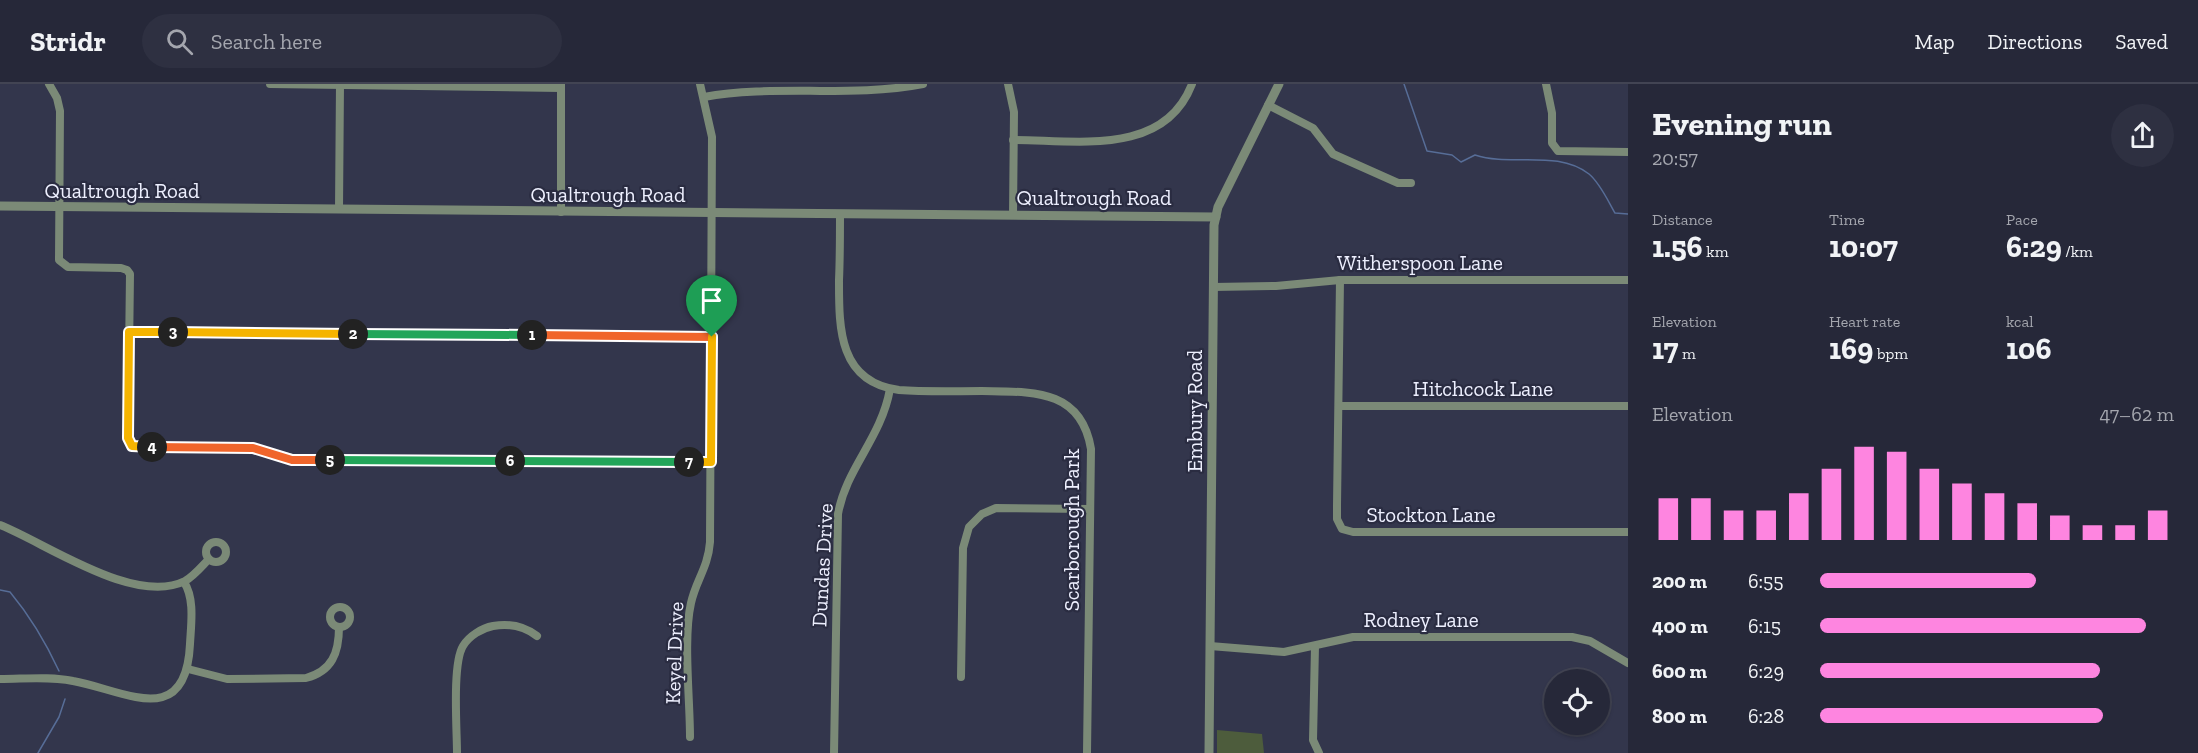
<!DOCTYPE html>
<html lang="en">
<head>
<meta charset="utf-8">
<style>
	body { margin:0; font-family:"Zilla Slab",serif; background:#2e3041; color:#f1f3f6; height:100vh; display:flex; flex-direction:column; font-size:22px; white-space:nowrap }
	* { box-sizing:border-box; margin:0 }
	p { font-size:20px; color:#a4a6ae }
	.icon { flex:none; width:33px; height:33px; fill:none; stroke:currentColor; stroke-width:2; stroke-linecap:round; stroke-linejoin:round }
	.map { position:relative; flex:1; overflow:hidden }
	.sheet { display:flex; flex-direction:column; background:#262839; width:570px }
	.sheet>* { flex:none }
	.controls { position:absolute; left:1544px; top:585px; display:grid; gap:12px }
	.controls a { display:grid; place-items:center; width:66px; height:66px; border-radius:50%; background:#262839; box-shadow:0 2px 4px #0004,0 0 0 2px #424453; font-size:30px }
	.pin { position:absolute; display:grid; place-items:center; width:51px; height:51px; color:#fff; margin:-62px -26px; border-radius:50% 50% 50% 0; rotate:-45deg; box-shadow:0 0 6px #0007 }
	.pin .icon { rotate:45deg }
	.km { position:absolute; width:30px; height:30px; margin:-15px; border-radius:50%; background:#222; color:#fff; font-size:16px; line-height:30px; text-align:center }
	.round { display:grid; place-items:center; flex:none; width:63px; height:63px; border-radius:32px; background:#2e3041 }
	.head { display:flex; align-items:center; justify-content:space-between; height:102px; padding:0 24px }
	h1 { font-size:33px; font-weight:700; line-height:45px }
	.figures { display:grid; grid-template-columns:repeat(3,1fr); gap:9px; height:102px; padding:6px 24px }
	.figures div { display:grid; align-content:center }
	.figures b { font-size:30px; font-weight:700 }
	.figures small { font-size:16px; font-weight:400 }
	.figures p { font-size:16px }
	.chart { height:168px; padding:12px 24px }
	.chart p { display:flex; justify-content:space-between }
	.chart svg { width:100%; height:108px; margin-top:6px; stroke:#fe85e0; stroke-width:6 }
	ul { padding:0 24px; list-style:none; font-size:20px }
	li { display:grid; grid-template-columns:96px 72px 1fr; align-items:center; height:45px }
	li i { height:15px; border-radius:8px; background:#fe85e0 }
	header { display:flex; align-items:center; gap:36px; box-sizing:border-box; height:84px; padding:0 30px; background:#262839; border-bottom:2px solid #424453 }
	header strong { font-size:28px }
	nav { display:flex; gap:33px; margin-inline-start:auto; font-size:21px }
	.search { width:420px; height:54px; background:#2e3041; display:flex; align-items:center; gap:15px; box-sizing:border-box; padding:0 21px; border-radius:33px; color:#a4a6ae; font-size:22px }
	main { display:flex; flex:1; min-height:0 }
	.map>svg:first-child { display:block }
	.green { fill:#4d5c3c }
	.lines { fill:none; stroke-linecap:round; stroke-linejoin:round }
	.stream { stroke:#576d97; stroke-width:1.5 }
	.minor { stroke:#7b8a77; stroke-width:8 }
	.tertiary { stroke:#7b8a77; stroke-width:9 }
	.split-1-casing { stroke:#fff; stroke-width:12 }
	.split-2-casing { stroke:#fff; stroke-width:12 }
	.split-3-casing { stroke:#fff; stroke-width:12 }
	.split-4-casing { stroke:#fff; stroke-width:12 }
	.split-5-casing { stroke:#fff; stroke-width:12 }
	.split-6-casing { stroke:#fff; stroke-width:12 }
	.split-7-casing { stroke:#fff; stroke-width:12 }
	.split-8-casing { stroke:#fff; stroke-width:12 }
	.split-1 { stroke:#f0652b; stroke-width:8 }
	.split-2 { stroke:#22a559; stroke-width:8 }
	.split-3 { stroke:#f5b400; stroke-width:8 }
	.split-4 { stroke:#f5b400; stroke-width:8 }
	.split-5 { stroke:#f0652b; stroke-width:8 }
	.split-6 { stroke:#22a559; stroke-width:8 }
	.split-7 { stroke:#22a559; stroke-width:8 }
	.split-8 { stroke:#f5b400; stroke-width:8 }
	.labels { text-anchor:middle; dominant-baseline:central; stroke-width:4.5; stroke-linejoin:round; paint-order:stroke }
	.street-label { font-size:21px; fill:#edeffe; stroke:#2a2c41 }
</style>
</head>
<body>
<header>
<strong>Stridr</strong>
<div class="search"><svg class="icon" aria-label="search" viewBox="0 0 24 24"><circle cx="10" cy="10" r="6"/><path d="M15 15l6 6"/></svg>Search here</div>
<nav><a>Map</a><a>Directions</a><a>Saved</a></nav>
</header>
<main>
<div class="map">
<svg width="1628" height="669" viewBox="0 0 1628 669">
	<rect width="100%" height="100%" fill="#33364c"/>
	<polygon class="green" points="1217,646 1262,650 1264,669 1217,669"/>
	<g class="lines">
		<g class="stream">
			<path d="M1404,0L1427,67L1452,71L1461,78L1475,71C1511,83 1557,65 1589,90C1600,99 1608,117 1615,129L1628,130"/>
			<path d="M0,506L10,508C30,532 46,559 59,587"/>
			<polyline points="38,669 59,633 65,615"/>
		</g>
		<g class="minor">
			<polyline points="49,0 57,14 60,27 59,176 68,183 121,184 127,186 130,190 128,351 132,361 253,364 300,376 711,378"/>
			<polyline points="270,0 561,4"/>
			<polyline points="1008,0 1014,28 1013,131"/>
			<polyline points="1546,0 1552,29 1552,59 1558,67 1628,68"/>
			<path d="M704,13C773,0 851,14 923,0"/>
			<polyline points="1268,21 1313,44 1333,70 1398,99 1411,99"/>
			<path d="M1013,56C1076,56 1164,73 1192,0"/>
			<polyline points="339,125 340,0"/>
			<polyline points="561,128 561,1"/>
			<path d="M840,130C840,152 840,174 839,196C839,243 838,298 899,306C926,308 954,307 982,307C1031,308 1081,304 1091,365L1087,669"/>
			<polyline points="1340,196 1337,421 1337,435 1342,445 1353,448 1628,448"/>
			<polyline points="1213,203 1276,202 1340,196 1628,196"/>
			<polyline points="129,248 712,253"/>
			<polyline points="1339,322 1628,322"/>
			<path d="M0,441C46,459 134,522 185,497C194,492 202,482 209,475"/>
			<circle cx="216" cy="468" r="10"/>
			<circle cx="340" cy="533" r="10"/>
			<polyline points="1210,562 1284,568 1353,553 1572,553 1590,557 1628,579"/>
			<polyline points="1315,562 1313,656 1319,669"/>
			<path d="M188,585L227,595L306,594C332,587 339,569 339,543"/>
			<polyline points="961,593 963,464 969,443 982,430 996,424 1090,425"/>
			<path d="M0,595C24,595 50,592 73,597C124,606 186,647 190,560C191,540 195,515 184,498"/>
			<path d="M690,653C690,615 683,554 691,519C696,496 708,484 710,458L712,53L700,0"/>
			<path d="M457,669C457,646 452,580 463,562C469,552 482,544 493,542C510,539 524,542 537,552"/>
			<path d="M834,669L838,430C846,384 881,355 890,305"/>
		</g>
		<g class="tertiary">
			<polyline points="0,122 1216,133"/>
			<polyline points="1209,669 1214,141 1218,123 1279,0"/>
		</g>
	</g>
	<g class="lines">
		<defs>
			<polyline id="split-1" points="532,251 712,253"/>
			<polyline id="split-2" points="353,250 532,251"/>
			<polyline id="split-3" points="173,248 353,250"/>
			<polyline id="split-4" points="152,363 132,362 128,354 129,248 173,248"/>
			<polyline id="split-5" points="152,363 253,364 292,376 330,376"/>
			<polyline id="split-6" points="330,376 510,377"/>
			<polyline id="split-7" points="510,377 689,378"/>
			<polyline id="split-8" points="689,378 711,378 712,253"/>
		</defs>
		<use href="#split-1" class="split-1-casing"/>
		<use href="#split-2" class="split-2-casing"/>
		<use href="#split-3" class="split-3-casing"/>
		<use href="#split-4" class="split-4-casing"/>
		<use href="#split-5" class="split-5-casing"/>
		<use href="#split-6" class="split-6-casing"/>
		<use href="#split-7" class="split-7-casing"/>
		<use href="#split-8" class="split-8-casing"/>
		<use href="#split-1" class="split-1"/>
		<use href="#split-2" class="split-2"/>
		<use href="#split-3" class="split-3"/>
		<use href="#split-4" class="split-4"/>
		<use href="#split-5" class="split-5"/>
		<use href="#split-6" class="split-6"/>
		<use href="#split-7" class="split-7"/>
		<use href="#split-8" class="split-8"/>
	</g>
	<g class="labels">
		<g class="street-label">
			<text x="122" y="106">Qualtrough Road</text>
			<text x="608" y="110">Qualtrough Road</text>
			<text x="1094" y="113">Qualtrough Road</text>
			<text x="1420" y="178">Witherspoon Lane</text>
			<text x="1483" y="304">Hitchcock Lane</text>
			<text transform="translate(1194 327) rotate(-90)">Embury Road</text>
			<text x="1431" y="430">Stockton Lane</text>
			<text transform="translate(1071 446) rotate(-90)">Scarborough Park</text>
			<text transform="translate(822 481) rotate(-87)">Dundas Drive</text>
			<text x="1421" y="535">Rodney Lane</text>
			<text transform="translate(674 569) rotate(-88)">Keyel Drive</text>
		</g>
	</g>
</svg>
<div class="controls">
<a><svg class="icon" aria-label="locate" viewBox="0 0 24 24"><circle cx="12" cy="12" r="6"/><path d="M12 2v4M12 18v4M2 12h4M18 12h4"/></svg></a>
</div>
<div class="pin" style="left:712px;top:253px;background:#1e9e55"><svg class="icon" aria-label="arrive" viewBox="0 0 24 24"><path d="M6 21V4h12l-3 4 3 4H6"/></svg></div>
<b class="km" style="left:532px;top:251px">1</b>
<b class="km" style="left:353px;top:250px">2</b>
<b class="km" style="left:173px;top:248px">3</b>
<b class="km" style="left:152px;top:363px">4</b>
<b class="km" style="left:330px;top:376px">5</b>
<b class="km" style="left:510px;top:377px">6</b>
<b class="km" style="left:689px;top:378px">7</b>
</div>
<section class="sheet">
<div class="head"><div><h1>Evening run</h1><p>20:57</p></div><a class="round"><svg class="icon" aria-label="share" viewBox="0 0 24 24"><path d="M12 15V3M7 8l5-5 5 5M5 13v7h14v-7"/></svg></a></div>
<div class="figures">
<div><p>Distance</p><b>1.56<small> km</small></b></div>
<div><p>Time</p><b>10:07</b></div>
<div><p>Pace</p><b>6:29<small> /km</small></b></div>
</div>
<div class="figures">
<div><p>Elevation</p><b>17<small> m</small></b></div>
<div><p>Heart rate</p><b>169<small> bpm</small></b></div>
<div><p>kcal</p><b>106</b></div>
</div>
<div class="chart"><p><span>Elevation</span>47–62 m</p>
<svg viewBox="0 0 160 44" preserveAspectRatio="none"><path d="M5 44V27M15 44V27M25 44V32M35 44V32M45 44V25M55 44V15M65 44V6M75 44V8M85 44V15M95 44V21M105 44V25M115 44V29M125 44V34M135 44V38M145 44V38M155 44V32"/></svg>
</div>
<ul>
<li><b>200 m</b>6:55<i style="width:61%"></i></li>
<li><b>400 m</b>6:15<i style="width:92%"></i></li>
<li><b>600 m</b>6:29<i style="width:79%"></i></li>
<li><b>800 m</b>6:28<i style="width:80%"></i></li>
</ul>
</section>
</main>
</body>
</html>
